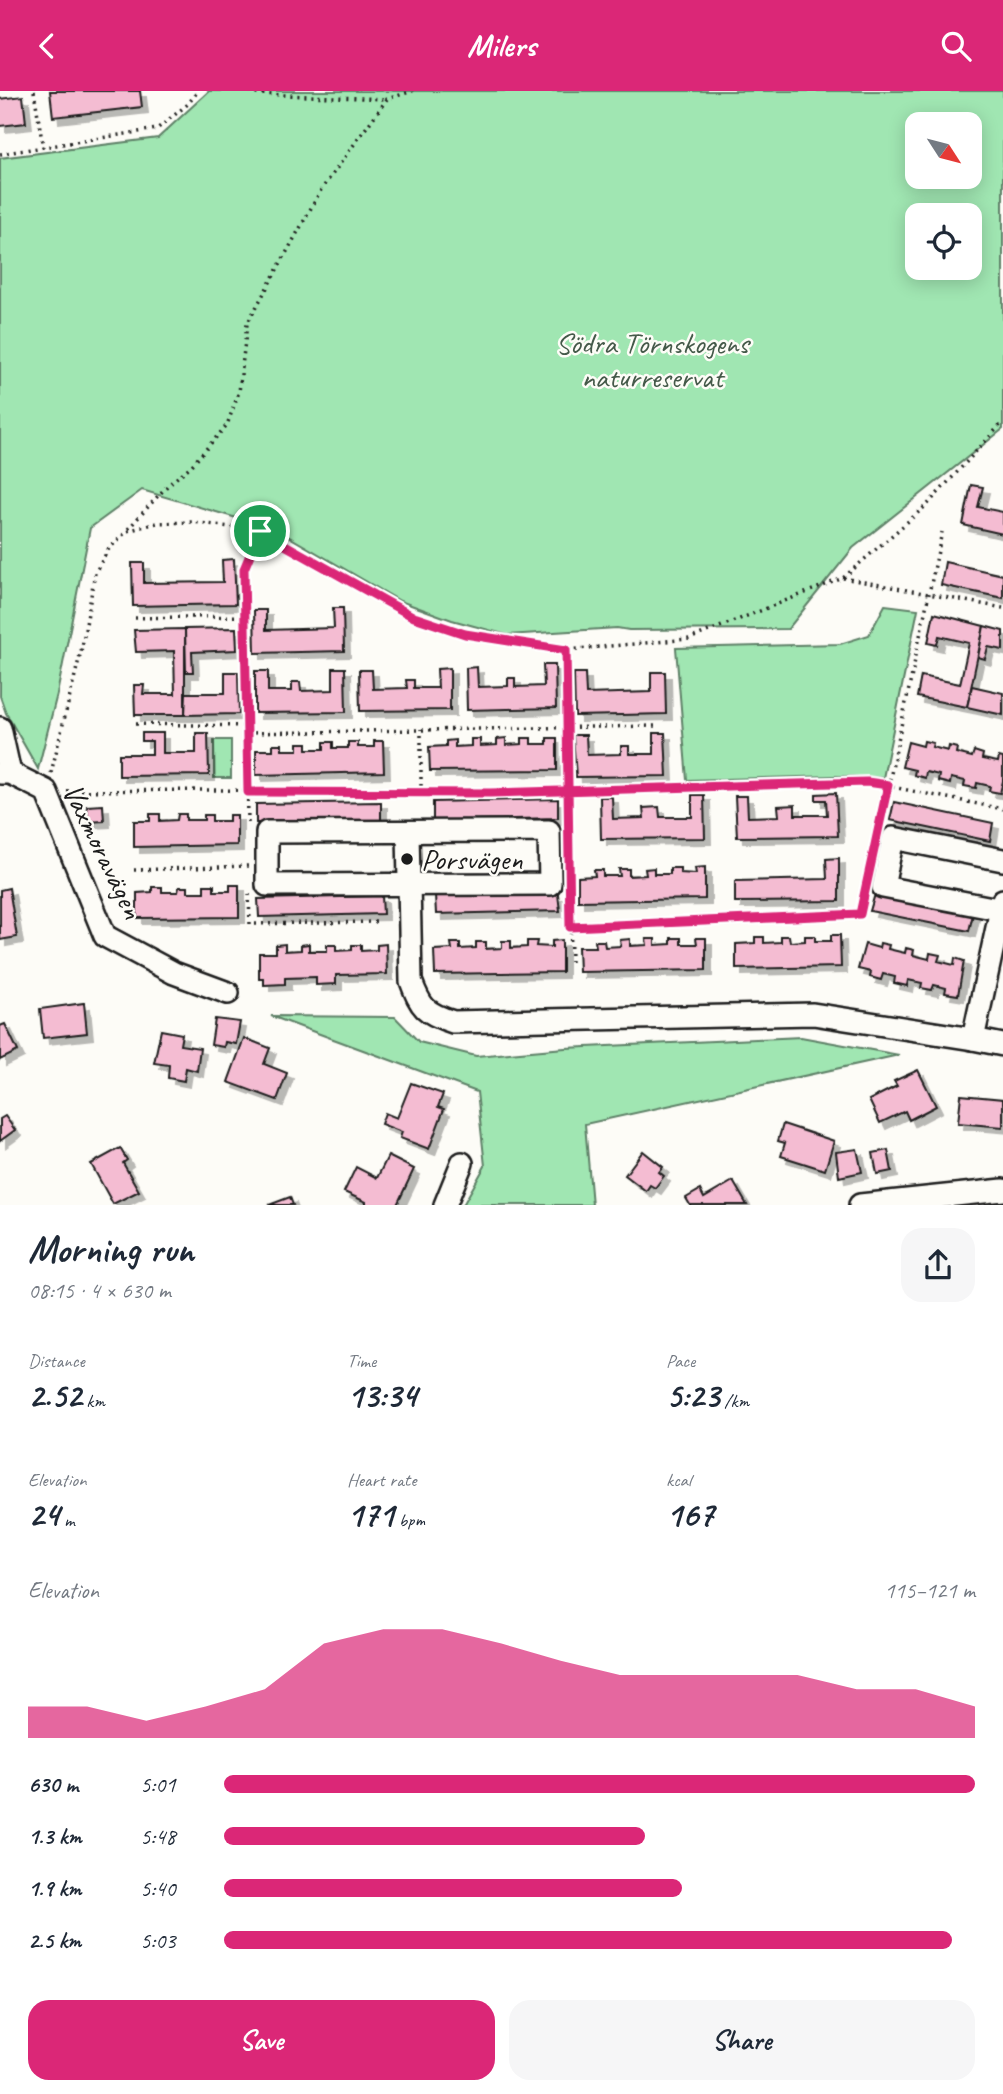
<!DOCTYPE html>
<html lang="en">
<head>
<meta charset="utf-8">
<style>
	body { margin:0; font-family:Caveat,sans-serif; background:#f6f6f7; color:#1f2937; height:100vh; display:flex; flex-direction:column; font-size:26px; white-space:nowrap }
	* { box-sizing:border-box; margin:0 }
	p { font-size:23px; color:#747a83 }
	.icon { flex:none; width:38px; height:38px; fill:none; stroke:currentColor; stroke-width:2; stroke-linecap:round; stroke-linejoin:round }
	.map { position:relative; height:1114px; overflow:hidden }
	.drawer { display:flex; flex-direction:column; background:#fff; flex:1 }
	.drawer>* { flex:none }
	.needle { width:46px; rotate:126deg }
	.controls { position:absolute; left:905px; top:21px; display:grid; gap:14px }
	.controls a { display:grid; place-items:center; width:77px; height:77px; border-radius:14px; background:#fff; box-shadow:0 4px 18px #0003; font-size:35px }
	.pin { position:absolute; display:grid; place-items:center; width:60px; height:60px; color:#fff; margin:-30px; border:4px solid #fff; border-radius:50%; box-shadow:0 2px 7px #0007 }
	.round { display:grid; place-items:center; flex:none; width:74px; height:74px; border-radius:21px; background:#f6f6f7 }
	.overview { display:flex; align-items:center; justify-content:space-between; height:119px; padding:0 28px }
	h1 { font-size:38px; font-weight:800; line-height:52px }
	.metrics { display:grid; grid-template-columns:repeat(3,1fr); gap:10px; height:119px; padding:7px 28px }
	.metrics div { display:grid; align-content:center }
	.metrics b { font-size:35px; font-weight:800 }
	.metrics small { font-size:19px; font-weight:400 }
	.metrics p { font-size:19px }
	.chart { height:196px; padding:14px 28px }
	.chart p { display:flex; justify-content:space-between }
	.chart svg { width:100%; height:126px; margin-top:7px; fill:#db2777; opacity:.7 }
	.button { display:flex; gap:14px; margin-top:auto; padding:14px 28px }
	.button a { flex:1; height:80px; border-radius:21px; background:#db2777; color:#fff; font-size:28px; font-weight:800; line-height:80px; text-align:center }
	.button a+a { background:#f6f6f7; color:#1f2937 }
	ul { padding:0 28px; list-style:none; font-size:23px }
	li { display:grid; grid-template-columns:112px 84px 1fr; align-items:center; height:52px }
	li i { height:18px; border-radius:9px; background:#db2777 }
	header { display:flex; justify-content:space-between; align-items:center; height:91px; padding:0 28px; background:#db2777; color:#fff; font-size:32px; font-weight:800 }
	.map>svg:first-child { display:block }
	.green { fill:#a0e6b2; stroke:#5e8167; stroke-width:2; fill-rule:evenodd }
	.building { fill:#f4bcd2; stroke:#1c1c1c; stroke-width:2; filter:url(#shadow) }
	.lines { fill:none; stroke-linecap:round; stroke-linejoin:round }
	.minor-casing { stroke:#1c1c1c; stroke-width:26 }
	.path { stroke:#1c1c1c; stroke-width:3.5; stroke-dasharray:2 5; stroke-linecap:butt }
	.minor { stroke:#fdfcf7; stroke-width:21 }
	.route-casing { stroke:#fff; stroke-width:14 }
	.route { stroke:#db2777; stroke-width:9 }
	.poi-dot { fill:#1c1c1c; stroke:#fdfcf7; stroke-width:2.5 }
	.labels { text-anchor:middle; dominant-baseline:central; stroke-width:5; stroke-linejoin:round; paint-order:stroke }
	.park-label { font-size:30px; fill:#445949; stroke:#fdfcf7 }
	.street-label { font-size:30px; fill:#1c1c1c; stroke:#fdfcf7 }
	.poi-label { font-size:30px; fill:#1c1c1c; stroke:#fdfcf7; text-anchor:start }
</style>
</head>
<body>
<header><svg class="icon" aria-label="back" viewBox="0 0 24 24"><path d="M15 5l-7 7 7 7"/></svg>Milers<svg class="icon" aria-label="search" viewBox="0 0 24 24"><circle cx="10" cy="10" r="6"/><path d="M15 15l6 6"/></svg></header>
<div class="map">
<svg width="1003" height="1114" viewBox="0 0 1003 1114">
	<defs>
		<filter id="shadow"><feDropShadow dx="6" dy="6" stdDeviation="0" flood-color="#0004"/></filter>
	</defs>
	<rect width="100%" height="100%" fill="#fdfcf7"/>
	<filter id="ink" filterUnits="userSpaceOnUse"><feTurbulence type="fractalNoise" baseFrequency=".0143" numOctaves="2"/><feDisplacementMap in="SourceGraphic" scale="14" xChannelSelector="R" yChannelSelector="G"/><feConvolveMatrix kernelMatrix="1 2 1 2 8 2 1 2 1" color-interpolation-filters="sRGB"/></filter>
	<g filter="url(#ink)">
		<g class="green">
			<path d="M209,0H1003V338L853,457L788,538L629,539L617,537L507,544L452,529L400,510L277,439L142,399L90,437L57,603L38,678L6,622L0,605V67L158,47ZM970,33V86H917V33ZM970,124V177H917V124Z"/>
			<polygon points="885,514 918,518 883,687 835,685 687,689 676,557 840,553 869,544"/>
			<rect x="214" y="649" width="17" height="38"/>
			<polygon points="271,925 395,926 419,951 476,965 565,957 801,946 899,964 585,1033 592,1114 463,1114 485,1075 477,1001"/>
		</g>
		<g class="building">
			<polygon points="50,0 140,0 142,16 53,26"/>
			<polygon points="23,5 26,32 0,35 0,8"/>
			<polygon points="971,394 983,396 978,416 1003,421 1003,443 963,434"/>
			<polygon points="234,468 236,513 133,515 132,472 144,472 144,492 223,491 222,469"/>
			<polygon points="945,471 1003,484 1003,507 941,494"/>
			<polygon points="333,517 343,517 344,560 255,562 254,519 266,519 266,539 334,537"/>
			<polygon points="934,522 984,535 967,616 917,606 921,585 960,593 969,552 939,545 937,554 928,552"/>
			<polygon points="984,535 1003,540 1003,559 988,556 985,568 978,566"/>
			<polygon points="236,537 237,559 192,561 193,581 186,581 185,538"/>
			<polygon points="185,538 185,624 135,624 134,594 144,594 143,603 175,603 174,560 136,561 134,539"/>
			<polygon points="543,574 555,574 556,617 467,619 466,577 477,576 478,596 508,595 508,587 515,587 515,596 544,595"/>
			<polygon points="333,577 345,577 346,621 255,622 255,580 268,580 268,600 292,600 292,591 300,591 301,600 333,599"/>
			<polygon points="450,577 450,619 360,620 359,579 372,579 373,598 407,597 406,589 414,589 414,597 438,597 437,578"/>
			<polygon points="225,581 238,581 239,623 185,624 186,602 225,602"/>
			<polygon points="651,581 665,581 666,623 575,625 574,582 585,582 586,603 651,601"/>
			<polygon points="972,595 1003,602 1003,624 967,616"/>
			<polygon points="142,642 163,642 163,662 196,662 196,642 208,642 209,684 119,685 119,663 152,663 152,650 142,650"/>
			<polygon points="654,642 665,642 667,685 576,686 573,644 586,644 587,664 621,663 621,655 629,655 629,663 654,663"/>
			<polygon points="506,647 506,654 522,653 522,647 531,647 531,653 547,653 547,647 557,647 557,679 430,680 429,656 446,655 446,650 455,649 455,656 471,655 471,648 480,648 480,655 497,654 497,648"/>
			<polygon points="374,650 383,650 384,681 256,684 256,659 273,659 273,653 282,653 282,659 298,659 298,652 307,652 307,658 324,658 324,651 333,651 333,657 348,657 348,651 358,651 358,656 374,656"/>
			<polygon points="924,650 933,652 932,656 948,660 949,655 957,657 956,662 972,666 974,660 983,663 982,668 998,671 999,666 1003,667 1003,690 1000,702 989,700 990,695 977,692 976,697 964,695 965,690 951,687 950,693 938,690 939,684 926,681 925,687 914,684 915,679 902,676 908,651 923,655"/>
			<polygon points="836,702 838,745 737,746 735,705 747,705 748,726 779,725 778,715 795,714 795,724 827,724 826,709 816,709 816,703"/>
			<polygon points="692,704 704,704 705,747 601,748 600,706 612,706 613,728 644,727 643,717 659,716 660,726 692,726"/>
			<polygon points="558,708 558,727 433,730 433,711"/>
			<polygon points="381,711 381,730 256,732 256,713"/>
			<polygon points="894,711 993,732 990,750 890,729"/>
			<polygon points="103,714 104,730 88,731 87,715"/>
			<polygon points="150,723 160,723 160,730 177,729 178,723 186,723 186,729 204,729 204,724 212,724 212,730 229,730 229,724 237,724 237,754 134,756 134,730 150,730"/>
			<polygon points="839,767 839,810 735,811 735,790 827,788 826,768"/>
			<polygon points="705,776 705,808 578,810 578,786 595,785 594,779 603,779 603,785 620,785 619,778 629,778 629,785 646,784 645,778 654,777 654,783 670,783 670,777 680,777 680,782 696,783 695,777"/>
			<polygon points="204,794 214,794 214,800 230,800 230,794 239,794 239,826 137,827 137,802 152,801 152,796 162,796 162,801 178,801 179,796 188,796 188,801 204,801"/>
			<polygon points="9,797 17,846 0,849 0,799"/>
			<polygon points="558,803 560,820 436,823 435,804"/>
			<polygon points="875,803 973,823 969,840 870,820"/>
			<polygon points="382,805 383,823 259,826 258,808"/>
			<polygon points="831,844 840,844 841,876 736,878 736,853 755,852 755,846 764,846 764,852 781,851 781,845 789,845 790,851 805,850 805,845 815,845 815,850 831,850"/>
			<polygon points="671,847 681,847 681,853 697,853 696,847 706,847 706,879 579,881 578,856 596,856 595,850 604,850 605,856 621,855 620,849 630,848 630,855 647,854 646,848 655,848 655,854 671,853"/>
			<polygon points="562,849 562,881 435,883 434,859 452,858 451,852 460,852 460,858 476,857 476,851 486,851 486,858 502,857 502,850 511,850 511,857 527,856 527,850 537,850 536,855 552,856 552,850"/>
			<polygon points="880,852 889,854 888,858 905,862 906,857 914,859 913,864 929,868 930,862 940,864 938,870 954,874 955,867 964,870 958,904 945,902 946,897 934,894 932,899 921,897 922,892 908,889 907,895 894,892 895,886 883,883 881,889 870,886 871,881 858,878 865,853 879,857"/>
			<polygon points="285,853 285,860 301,859 301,854 309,853 309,860 327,860 327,854 336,854 336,860 352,859 352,854 361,854 361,860 377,859 377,854 386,853 387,883 336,884 336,893 316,894 316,886 285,887 285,893 264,894 264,888 259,888 259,862 276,862 276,854"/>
			<polygon points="84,912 87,942 43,947 40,918"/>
			<polygon points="215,928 240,931 236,953 225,951 224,956 211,954"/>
			<polygon points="5,933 18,960 0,969 0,935"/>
			<polygon points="161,939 182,943 180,954 200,957 197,980 186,977 184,990 168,987 169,974 154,972"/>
			<polygon points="244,947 270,957 264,973 287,982 277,1009 228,991"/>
			<polygon points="918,979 936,1015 909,1029 905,1020 880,1032 869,1009 897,995 894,990"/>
			<polygon points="411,992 443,1003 438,1016 444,1018 429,1058 400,1047 402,1041 381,1033 385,1022 397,1027"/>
			<polygon points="961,1004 1003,1008 1003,1036 958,1032"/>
			<polygon points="5,1025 15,1039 0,1050 0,1028"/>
			<polygon points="783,1033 834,1050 825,1079 781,1065 785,1052 778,1050"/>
			<polygon points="120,1057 127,1069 123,1072 139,1100 113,1113 91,1073"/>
			<polygon points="857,1058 862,1081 839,1086 836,1061"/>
			<polygon points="888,1059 892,1080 877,1083 873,1062"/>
			<polygon points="643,1060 663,1076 659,1081 664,1085 655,1097 650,1094 646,1100 625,1084"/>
			<polygon points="388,1065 414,1078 397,1114 366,1114 366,1111 344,1101 356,1076 377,1087"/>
			<polygon points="733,1090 747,1114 690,1114 686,1107 700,1099 704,1107"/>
			<polygon points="290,1106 293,1114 269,1114"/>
		</g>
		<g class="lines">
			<defs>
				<g id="minor">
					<polyline points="0,637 10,682"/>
					<polyline points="0,682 10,682 46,700 105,845 174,882 228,902"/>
					<polygon points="549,740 550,793 267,794 267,741"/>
					<path d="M408,741L411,890C421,917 425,922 453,931L813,923L973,948L1003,954"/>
					<polyline points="1003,769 893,747 883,796 1003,819"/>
					<polyline points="973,948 1003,809"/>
					<polyline points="445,1114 462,1072"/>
					<polyline points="860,1114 1003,1099"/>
				</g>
			</defs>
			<use href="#minor" class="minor-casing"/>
			<g class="path">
				<polyline points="34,0 43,56"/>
				<polyline points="249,0 257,3 386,8"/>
				<polyline points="0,63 157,38 188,13 198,0"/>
				<polyline points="128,438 168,394 192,374 227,334 239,301 247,233 321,99 387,8 413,0"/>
				<polyline points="843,487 1003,517"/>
				<polyline points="135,527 245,525"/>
				<polyline points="566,559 569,732"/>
				<polyline points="136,633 247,635"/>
				<polyline points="247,642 655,635"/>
				<polyline points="51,682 82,556 95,482 108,459 127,440 157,432 193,431 260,440 414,526 465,543 566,559 689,548 843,487 928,413 1003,331"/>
				<polyline points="67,700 212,699 490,702 867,691 1003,718"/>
				<polyline points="421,702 421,638"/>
				<polyline points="881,730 942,441"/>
				<polyline points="248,732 244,478 260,440"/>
				<polyline points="134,779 248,775"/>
				<polyline points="570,799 571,875"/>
				<polyline points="249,803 250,833 376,831"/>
				<polyline points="570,836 860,823 864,806"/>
			</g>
			<use href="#minor" class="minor"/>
		</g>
	</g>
	<g class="lines" filter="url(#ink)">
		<defs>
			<path id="route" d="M260,440L244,478L248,701L490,702L867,691L888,694L860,823L570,836C569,743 568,651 566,559L465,543L414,526L260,440"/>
		</defs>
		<use href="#route" class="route-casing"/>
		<use href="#route" class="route"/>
	</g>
	<circle class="poi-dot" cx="407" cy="768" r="7"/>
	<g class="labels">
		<g class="park-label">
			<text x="652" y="252">Södra Törnskogens<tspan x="652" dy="34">naturreservat</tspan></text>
		</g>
		<g class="street-label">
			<text transform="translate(103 760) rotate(64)">Vaxmoravägen</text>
		</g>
		<g class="poi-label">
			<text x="421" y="768">Porsvägen</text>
		</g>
	</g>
</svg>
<div class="controls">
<a><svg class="needle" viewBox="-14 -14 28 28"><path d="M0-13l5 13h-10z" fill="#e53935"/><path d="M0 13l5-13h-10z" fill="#747a83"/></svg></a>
<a><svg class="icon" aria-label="locate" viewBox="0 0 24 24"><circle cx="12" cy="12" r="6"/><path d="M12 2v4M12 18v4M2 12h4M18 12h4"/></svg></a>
</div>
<div class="pin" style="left:260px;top:440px;background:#1e9e55"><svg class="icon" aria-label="arrive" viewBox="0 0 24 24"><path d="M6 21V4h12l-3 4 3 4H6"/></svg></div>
</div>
<section class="drawer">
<div class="overview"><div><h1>Morning run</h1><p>08:15 · 4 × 630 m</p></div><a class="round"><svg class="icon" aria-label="share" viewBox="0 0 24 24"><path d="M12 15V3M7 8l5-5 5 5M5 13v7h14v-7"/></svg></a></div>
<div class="metrics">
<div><p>Distance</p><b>2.52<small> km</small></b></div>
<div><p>Time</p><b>13:34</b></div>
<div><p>Pace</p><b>5:23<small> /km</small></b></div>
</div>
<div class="metrics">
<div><p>Elevation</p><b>24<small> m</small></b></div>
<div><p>Heart rate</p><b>171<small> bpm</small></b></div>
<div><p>kcal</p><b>167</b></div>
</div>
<div class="chart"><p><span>Elevation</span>115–121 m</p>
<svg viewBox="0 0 160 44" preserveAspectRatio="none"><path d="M0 44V33L10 33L20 38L30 33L40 27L50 11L60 6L70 6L80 11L90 17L100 22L110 22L120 22L130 22L140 27L150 27L160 33V44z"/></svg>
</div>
<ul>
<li><b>630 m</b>5:01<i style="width:100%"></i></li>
<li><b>1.3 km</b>5:48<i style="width:56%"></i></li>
<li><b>1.9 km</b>5:40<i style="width:61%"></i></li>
<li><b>2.5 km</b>5:03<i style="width:97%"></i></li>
</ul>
<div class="button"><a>Save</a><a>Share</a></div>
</section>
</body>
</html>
